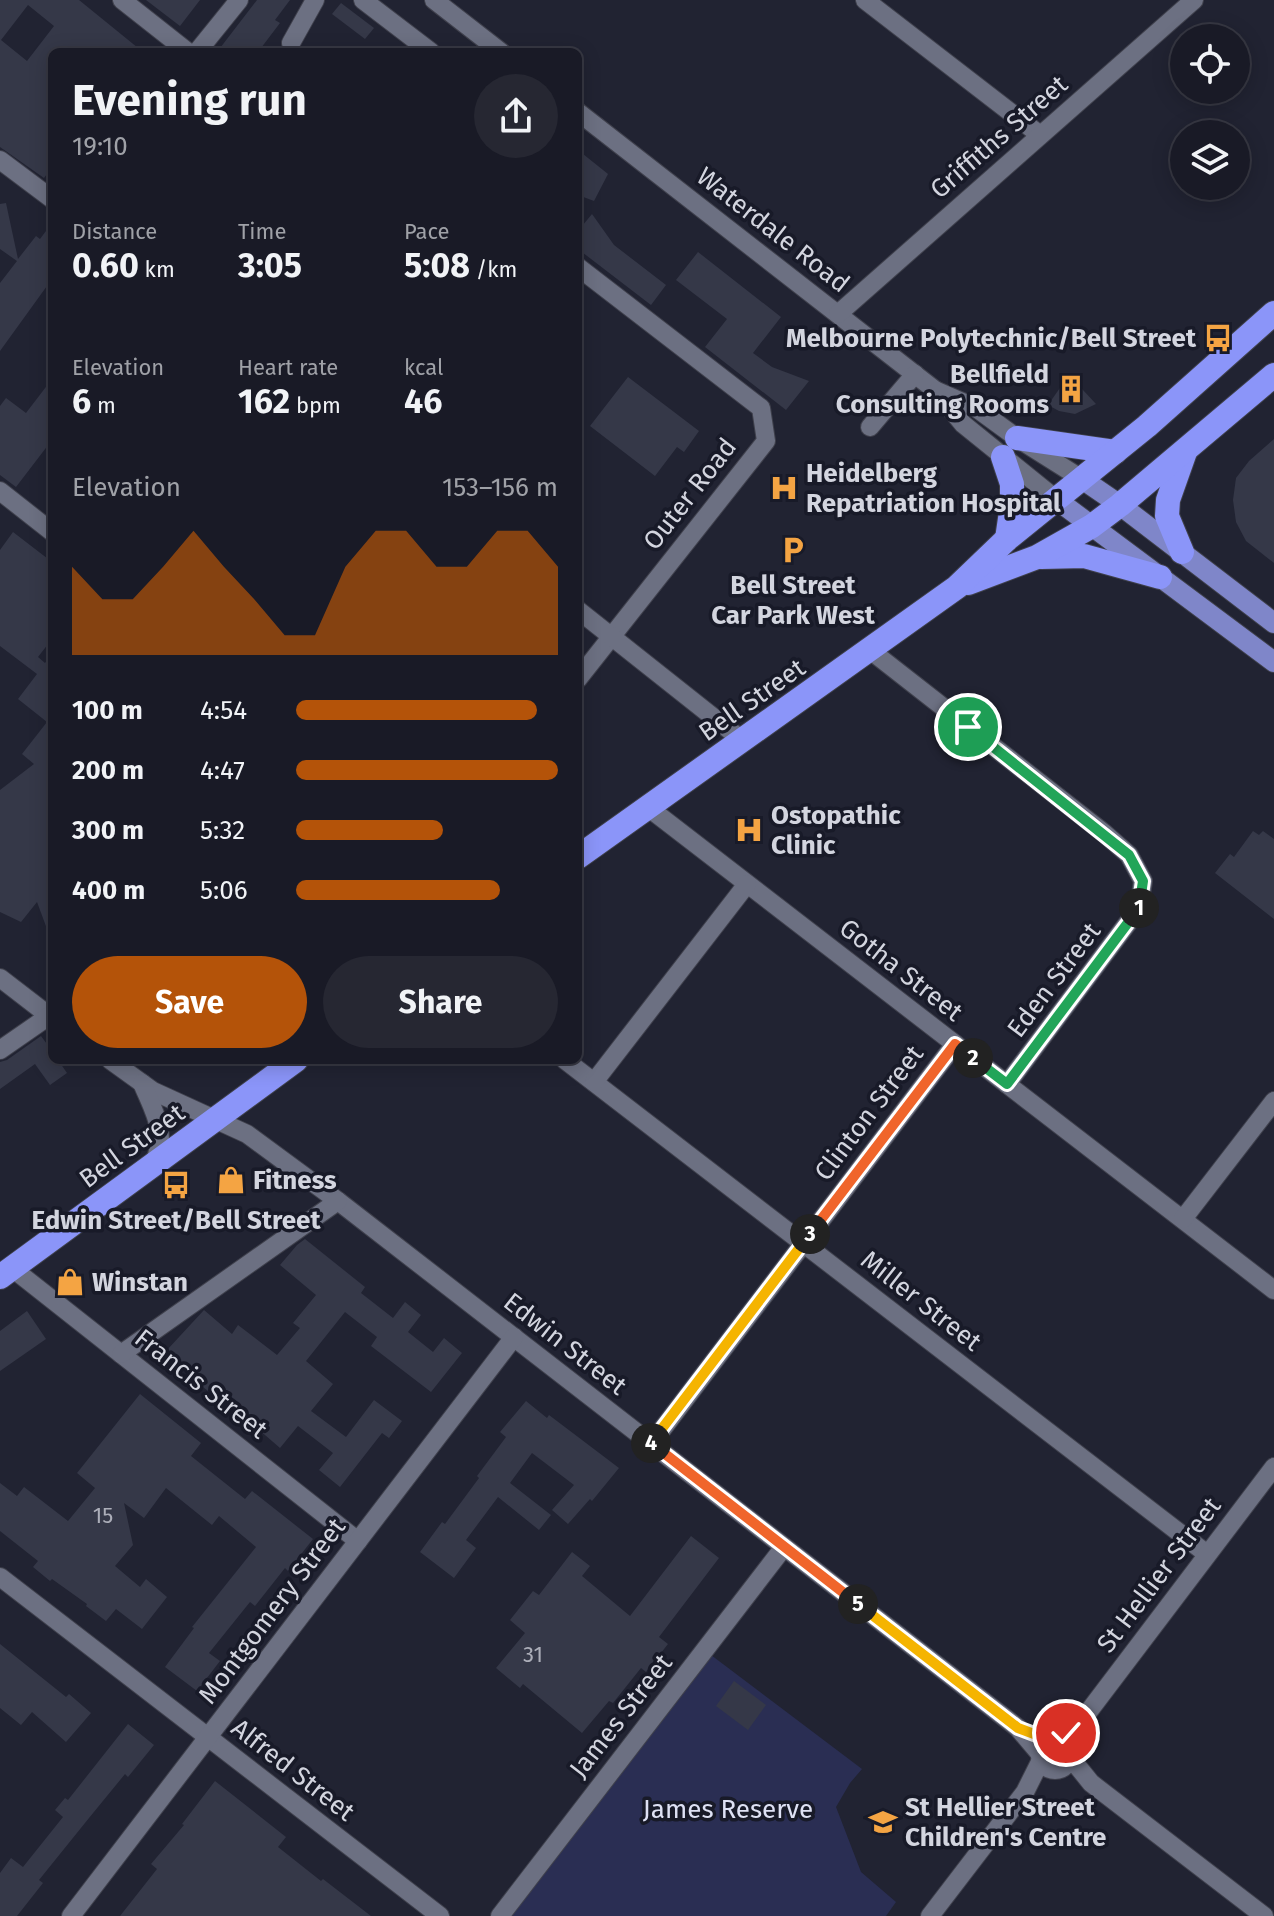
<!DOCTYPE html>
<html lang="en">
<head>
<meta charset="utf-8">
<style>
	body { margin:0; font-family:"Fira Sans",sans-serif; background:#262732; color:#f1f3f6; height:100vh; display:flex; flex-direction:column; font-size:30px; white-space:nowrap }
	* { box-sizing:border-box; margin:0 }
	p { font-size:26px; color:#9fa1a7 }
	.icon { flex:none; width:44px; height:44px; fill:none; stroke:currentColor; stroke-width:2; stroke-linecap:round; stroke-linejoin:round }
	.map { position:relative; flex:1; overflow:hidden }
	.side { position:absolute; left:48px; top:48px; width:534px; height:1016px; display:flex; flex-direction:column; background:#191a26; border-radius:12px; box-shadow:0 4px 20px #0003,0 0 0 2px #373843 }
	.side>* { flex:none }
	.tools { position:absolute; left:1170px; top:24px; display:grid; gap:16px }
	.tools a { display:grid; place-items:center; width:80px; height:80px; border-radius:50%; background:#191a26; box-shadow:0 4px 20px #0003,0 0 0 2px #373843; font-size:40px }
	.pin { position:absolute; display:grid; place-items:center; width:68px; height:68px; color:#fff; margin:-34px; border:4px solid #fff; border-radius:50%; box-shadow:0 2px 8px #0007 }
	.km { position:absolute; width:40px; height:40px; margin:-20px; border-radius:50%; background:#222; color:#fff; font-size:22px; line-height:40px; text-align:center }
	.round { display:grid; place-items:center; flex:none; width:84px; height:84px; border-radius:42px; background:#262732 }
	.summary { display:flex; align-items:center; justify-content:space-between; height:136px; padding:0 24px }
	h1 { font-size:44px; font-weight:700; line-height:60px }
	.metrics { display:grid; grid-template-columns:repeat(3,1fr); gap:12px; height:136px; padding:8px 24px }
	.metrics div { display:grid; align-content:center }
	.metrics b { font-size:34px; font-weight:700 }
	.metrics small { font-size:22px; font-weight:400 }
	.metrics p { font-size:22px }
	.chart { height:224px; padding:16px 24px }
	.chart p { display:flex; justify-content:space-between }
	.chart svg { width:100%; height:144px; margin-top:8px; fill:#b45309; opacity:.7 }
	.button { display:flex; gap:16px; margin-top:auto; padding:16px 24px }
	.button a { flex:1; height:92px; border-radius:48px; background:#b45309; color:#fff; font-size:32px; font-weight:700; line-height:92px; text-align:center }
	.button a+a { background:#262732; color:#f1f3f6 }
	ul { padding:0 24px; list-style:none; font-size:26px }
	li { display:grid; grid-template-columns:128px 96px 1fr; align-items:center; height:60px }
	li i { height:20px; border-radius:10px; background:#b45309 }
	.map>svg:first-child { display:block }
	.green { fill:#2a2e53 }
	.building { fill:#353848; fill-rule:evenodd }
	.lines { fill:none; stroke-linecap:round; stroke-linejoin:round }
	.minor-casing { stroke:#3f404c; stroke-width:20 }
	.major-casing { stroke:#3f404c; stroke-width:22 }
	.highway-casing { stroke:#3f404c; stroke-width:26 }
	.minor { stroke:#6c7082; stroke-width:18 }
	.major { stroke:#7f86c9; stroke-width:20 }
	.highway { stroke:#8b95f9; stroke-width:24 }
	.split-1-casing { stroke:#fff; stroke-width:16 }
	.split-2-casing { stroke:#fff; stroke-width:16 }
	.split-3-casing { stroke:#fff; stroke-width:16 }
	.split-4-casing { stroke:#fff; stroke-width:16 }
	.split-5-casing { stroke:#fff; stroke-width:16 }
	.split-6-casing { stroke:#fff; stroke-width:16 }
	.split-1 { stroke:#22a559; stroke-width:10 }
	.split-2 { stroke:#22a559; stroke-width:10 }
	.split-3 { stroke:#f0652b; stroke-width:10 }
	.split-4 { stroke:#f5b400; stroke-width:10 }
	.split-5 { stroke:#f0652b; stroke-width:10 }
	.split-6 { stroke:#f5b400; stroke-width:10 }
	.labels { text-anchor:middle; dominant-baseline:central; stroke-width:7; stroke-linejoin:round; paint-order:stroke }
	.number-label { font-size:22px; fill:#acaeb9 }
	.street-label { font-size:26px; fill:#d3d5df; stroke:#181a28 }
	.poi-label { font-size:26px; font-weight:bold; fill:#d3d5df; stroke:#181a28; text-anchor:start }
	.park-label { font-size:26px; fill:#dee1f4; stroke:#181a28 }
</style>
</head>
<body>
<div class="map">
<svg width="1274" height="1916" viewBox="0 0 1274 1916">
	<rect width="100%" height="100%" fill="#212332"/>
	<polygon class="green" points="711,1655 862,1769 850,1783 836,1807 861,1872 896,1902 886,1916 510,1916"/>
	<g class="building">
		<path d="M0,0H79L143,52H52V167L44,178L0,147ZM28,5L54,26L27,61L1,40Z"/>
		<polygon points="146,0 200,0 180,26"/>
		<polygon points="257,0 290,0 275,20 280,23 258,52 217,52"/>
		<polygon points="341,3 374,28 365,39 332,14"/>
		<polygon points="578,150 608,174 594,201 578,195"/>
		<polygon points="6,203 18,259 36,236 40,239 52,223 52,279 0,351 0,283 17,261 0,249 0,204"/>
		<polygon points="592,214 614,245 666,285 651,305 578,249 578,231"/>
		<polygon points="698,252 781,317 753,353 772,367 809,381 786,410 705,347 727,319 676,280"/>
		<polygon points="1069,375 1096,404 1075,414 1059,411 1048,405"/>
		<polygon points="628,377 699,431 684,452 677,447 655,476 590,426"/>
		<polygon points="52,379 52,440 16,487 0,475 0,406 6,398 26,413"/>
		<polygon points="1274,439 1274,563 1246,541 1236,522 1233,500 1236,478 1249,461"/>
		<polygon points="13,532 52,562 52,639 38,657 45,663 52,654 52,937 50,937 37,902 21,922 0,912 0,790 34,764 22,754 47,722 18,699 37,674 0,646 0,550"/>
		<polygon points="1253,831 1259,835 1263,831 1274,839 1274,919 1215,873 1230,854 1234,857"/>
		<polygon points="41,1036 52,1051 52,1060 58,1060 67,1073 50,1085 35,1064 0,1089 0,1062 7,1060"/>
		<polygon points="305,1239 365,1287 361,1293 393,1318 405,1302 421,1315 408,1332 433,1352 444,1338 462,1353 431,1392 371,1346 377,1337 345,1312 306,1361 333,1384 311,1411 346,1437 374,1400 402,1421 389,1438 382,1433 340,1487 319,1470 333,1453 298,1426 280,1448 251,1423 249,1426 232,1412 233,1410 195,1381 199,1377 167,1350 204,1310 232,1334 238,1325 277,1355 300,1328 293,1323 316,1295 280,1265 297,1245"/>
		<polygon points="27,1311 46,1339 0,1371 0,1331"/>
		<polygon points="140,1394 201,1443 191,1456 245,1499 252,1491 313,1539 288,1571 285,1568 255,1606 250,1602 209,1653 220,1661 197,1691 165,1667 194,1628 192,1627 256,1547 219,1516 212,1525 166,1488 144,1518 124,1503 133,1545 115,1566 140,1587 146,1579 167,1597 142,1629 116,1609 106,1621 86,1606 87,1604 52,1579 50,1581 33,1567 38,1561 0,1531 0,1483 17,1496 24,1487 68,1521 95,1488 77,1473"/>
		<polygon points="526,1401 547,1418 549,1415 619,1468 592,1501 590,1499 568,1524 552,1510 574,1485 532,1453 510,1483 551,1515 539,1530 498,1497 466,1540 476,1548 454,1578 420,1552 442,1522 445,1524 479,1478 477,1476 506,1437 500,1432"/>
		<polygon points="691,1536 719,1558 659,1637 668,1644 646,1672 641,1668 613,1703 609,1701 582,1733 523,1684 520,1688 496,1668 525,1633 510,1620 533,1591 539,1595 572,1552 590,1566 582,1576 630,1616"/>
		<polygon points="0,1644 66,1697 69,1694 91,1713 66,1742 32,1712 21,1725 0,1708"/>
		<polygon points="734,1681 766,1705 748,1730 716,1706"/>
		<polygon points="128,1724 154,1745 128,1777 125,1774 89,1818 39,1880 43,1883 17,1916 0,1916 0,1873 11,1858 23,1867 63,1817 55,1810 65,1798 68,1800"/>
		<polygon points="215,1781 286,1837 278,1847 321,1881 323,1879 371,1916 120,1916 157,1869 151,1864 184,1825 182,1824"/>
	</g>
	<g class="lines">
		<defs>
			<g id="minor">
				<polyline points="122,0 188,52"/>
				<polyline points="363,0 431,52"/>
				<polyline points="434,0 501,52"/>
				<polyline points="865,0 1040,135"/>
				<polyline points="291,43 315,0"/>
				<polyline points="197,52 239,0"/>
				<polyline points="578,112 935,390 963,424 1057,500"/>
				<polyline points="0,160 52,199"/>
				<polyline points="578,267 761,408 766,441 578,679"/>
				<polyline points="838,314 1194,0"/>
				<polyline points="937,391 976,408 1017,438 1082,479"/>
				<polyline points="870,427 915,374"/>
				<polyline points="0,491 52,532"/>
				<polyline points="578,610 742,740"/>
				<polyline points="870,650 1104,833 1129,855 1143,881 1139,908 1007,1084"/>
				<polyline points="649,808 1274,1290"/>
				<polyline points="0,978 52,1018"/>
				<polyline points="0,1050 49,1016"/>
				<polyline points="110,1060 153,1091 247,1134 338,1201 1018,1728 1040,1754"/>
				<polyline points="565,1060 1207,1554"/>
				<polyline points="594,1082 747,884"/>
				<path d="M142,1083C154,1112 169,1134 153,1164"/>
				<polyline points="1183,1219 1274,1101"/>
				<polyline points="12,1268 358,1541"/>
				<polyline points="121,1354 338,1201"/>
				<polyline points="651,1444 955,1044"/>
				<polyline points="0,1577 440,1916"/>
				<polyline points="1058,1740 1086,1715 1274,1467"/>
				<circle cx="1055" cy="1755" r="15"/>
				<polyline points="1070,1757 1091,1783 1264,1916"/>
				<polyline points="71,1916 514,1337"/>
				<polyline points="500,1916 784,1547"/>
				<polyline points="930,1916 1025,1792 1041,1760"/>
			</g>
			<g id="major">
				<polyline points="1082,479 1120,505 1274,623"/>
				<polyline points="1057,500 1274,662"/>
			</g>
			<g id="highway">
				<polyline points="1017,438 1115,452"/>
				<polyline points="1003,457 1012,484 1012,505 1007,539"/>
				<polyline points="1182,552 1167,516 1168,500 1185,452"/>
				<polyline points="1041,557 1084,556 1160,577"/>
				<polyline points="968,583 1037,557 1092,526 1120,505 1274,375"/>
				<polyline points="578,857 957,587 1007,539 1147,426 1274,313"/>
				<polyline points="0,1277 296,1060"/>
			</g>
		</defs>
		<use href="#minor" class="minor-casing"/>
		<use href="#major" class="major-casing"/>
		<use href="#highway" class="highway-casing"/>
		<use href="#minor" class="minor"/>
		<use href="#major" class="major"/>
		<use href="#highway" class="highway"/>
	</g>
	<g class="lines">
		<defs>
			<polyline id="split-1" points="968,727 1129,855 1143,881 1139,908"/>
			<polyline id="split-2" points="973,1058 1007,1084 1139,908"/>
			<polyline id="split-3" points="810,1234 955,1044 973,1058"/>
			<polyline id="split-4" points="651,1443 810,1234"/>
			<polyline id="split-5" points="651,1443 858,1604"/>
			<polyline id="split-6" points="858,1604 1018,1728 1050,1740 1058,1740 1066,1733"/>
		</defs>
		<use href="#split-1" class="split-1-casing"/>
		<use href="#split-2" class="split-2-casing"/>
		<use href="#split-3" class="split-3-casing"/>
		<use href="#split-4" class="split-4-casing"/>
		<use href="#split-5" class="split-5-casing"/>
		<use href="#split-6" class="split-6-casing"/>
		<use href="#split-1" class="split-1"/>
		<use href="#split-2" class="split-2"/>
		<use href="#split-3" class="split-3"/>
		<use href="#split-4" class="split-4"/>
		<use href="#split-5" class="split-5"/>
		<use href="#split-6" class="split-6"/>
	</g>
	<defs>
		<symbol id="bus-bare" viewBox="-9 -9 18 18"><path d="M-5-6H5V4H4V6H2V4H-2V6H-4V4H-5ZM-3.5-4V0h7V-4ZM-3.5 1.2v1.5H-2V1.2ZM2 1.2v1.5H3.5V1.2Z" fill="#f4a443" stroke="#181a28" stroke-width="2.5" paint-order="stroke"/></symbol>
		<symbol id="building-bare" viewBox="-9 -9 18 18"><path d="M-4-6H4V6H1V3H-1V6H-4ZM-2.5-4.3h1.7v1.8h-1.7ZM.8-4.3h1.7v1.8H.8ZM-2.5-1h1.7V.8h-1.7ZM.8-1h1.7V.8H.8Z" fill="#f4a443" stroke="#181a28" stroke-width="2.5" paint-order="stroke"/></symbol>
		<symbol id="hospital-bare" viewBox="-9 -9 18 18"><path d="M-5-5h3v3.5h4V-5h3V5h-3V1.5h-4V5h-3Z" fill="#f4a443" stroke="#181a28" stroke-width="2.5" paint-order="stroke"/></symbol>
		<symbol id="parking-bare" viewBox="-9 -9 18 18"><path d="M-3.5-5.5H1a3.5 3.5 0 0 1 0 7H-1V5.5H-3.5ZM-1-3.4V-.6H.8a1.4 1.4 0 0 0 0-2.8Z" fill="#f4a443" stroke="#181a28" stroke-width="2.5" paint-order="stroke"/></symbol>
		<symbol id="shop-bare" viewBox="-9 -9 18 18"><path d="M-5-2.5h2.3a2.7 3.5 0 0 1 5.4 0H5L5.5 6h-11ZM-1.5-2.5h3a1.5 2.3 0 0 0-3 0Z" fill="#f4a443" stroke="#181a28" stroke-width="2.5" paint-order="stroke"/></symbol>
		<symbol id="school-bare" viewBox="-9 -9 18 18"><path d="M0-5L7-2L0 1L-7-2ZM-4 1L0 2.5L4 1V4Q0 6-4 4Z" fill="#f4a443" stroke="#181a28" stroke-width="2.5" paint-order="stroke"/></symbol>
	</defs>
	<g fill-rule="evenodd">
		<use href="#bus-bare" x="1198" y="318" width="40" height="40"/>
		<use href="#building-bare" x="1051" y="369" width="40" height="40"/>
		<use href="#hospital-bare" x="764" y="468" width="40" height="40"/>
		<use href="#parking-bare" x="773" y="530" width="40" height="40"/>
		<use href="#hospital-bare" x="729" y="810" width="40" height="40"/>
		<use href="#shop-bare" x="211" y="1160" width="40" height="40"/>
		<use href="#bus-bare" x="156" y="1165" width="40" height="40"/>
		<use href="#shop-bare" x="50" y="1262" width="40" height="40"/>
		<use href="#school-bare" x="863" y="1802" width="40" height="40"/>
	</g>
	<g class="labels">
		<g class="number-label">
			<text x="103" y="1515">15</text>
			<text x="533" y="1654">31</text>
		</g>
		<g class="street-label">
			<text transform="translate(999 137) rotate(-41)">Griffiths Street</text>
			<text transform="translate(773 230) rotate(38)">Waterdale Road</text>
			<text transform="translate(690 494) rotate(-52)">Outer Road</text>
			<text transform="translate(752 700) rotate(-35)">Bell Street</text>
			<text transform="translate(901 970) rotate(38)">Gotha Street</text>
			<text transform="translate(1054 980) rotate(-53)">Eden Street</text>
			<text transform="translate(869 1113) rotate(-53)">Clinton Street</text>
			<text transform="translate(132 1146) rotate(-36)">Bell Street</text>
			<text transform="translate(921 1301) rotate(38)">Miller Street</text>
			<text transform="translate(565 1344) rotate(38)">Edwin Street</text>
			<text transform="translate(201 1384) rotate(38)">Francis Street</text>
			<text transform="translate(1159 1575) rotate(-53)">St Hellier Street</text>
			<text transform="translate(272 1611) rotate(-53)">Montgomery Street</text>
			<text transform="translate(621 1716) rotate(-52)">James Street</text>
			<text transform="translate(293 1770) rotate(38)">Alfred Street</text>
		</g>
		<g class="poi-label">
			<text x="1196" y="338" text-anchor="end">Melbourne Polytechnic/Bell Street</text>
			<text x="1049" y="374" text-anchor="end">Bellfield<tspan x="1049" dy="30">Consulting Rooms</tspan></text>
			<text x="806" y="473">Heidelberg<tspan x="806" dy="30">Repatriation Hospital</tspan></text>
			<text x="793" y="585" text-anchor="middle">Bell Street<tspan x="793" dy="30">Car Park West</tspan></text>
			<text x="771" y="815">Ostopathic<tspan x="771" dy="30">Clinic</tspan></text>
			<text x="253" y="1180">Fitness</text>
			<text x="176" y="1220" text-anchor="middle">Edwin Street/Bell Street</text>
			<text x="92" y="1282">Winstan</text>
			<text x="905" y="1807">St Hellier Street<tspan x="905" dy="30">Children's Centre</tspan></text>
		</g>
		<g class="park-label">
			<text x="728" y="1809">James Reserve</text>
		</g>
	</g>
</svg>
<div class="tools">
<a><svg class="icon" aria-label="locate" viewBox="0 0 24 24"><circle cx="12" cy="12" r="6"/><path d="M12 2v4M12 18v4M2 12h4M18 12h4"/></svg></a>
<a><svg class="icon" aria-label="layers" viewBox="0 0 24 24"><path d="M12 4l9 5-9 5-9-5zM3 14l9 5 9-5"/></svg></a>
</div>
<div class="pin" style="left:968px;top:727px;background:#1e9e55"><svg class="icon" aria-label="arrive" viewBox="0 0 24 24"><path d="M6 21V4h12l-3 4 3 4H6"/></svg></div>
<div class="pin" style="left:1066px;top:1733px;background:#d93025"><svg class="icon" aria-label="check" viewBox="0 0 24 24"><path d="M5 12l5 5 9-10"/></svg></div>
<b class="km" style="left:1139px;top:908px">1</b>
<b class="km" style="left:973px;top:1058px">2</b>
<b class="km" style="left:810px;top:1234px">3</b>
<b class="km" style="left:651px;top:1443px">4</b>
<b class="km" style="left:858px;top:1604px">5</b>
<section class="side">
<div class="summary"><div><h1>Evening run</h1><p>19:10</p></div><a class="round"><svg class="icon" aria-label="share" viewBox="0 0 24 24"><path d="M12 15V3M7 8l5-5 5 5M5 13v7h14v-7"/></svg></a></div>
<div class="metrics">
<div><p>Distance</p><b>0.60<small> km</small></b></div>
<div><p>Time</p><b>3:05</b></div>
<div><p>Pace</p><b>5:08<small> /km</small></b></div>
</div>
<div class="metrics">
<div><p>Elevation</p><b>6<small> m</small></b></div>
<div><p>Heart rate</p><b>162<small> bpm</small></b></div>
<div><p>kcal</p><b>46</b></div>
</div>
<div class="chart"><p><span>Elevation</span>153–156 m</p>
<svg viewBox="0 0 160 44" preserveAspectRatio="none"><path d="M0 44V17L10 27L20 27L30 17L40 6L50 17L60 27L70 38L80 38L90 17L100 6L110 6L120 17L130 17L140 6L150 6L160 17V44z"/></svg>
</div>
<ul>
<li><b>100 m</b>4:54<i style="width:92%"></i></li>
<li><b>200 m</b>4:47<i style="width:100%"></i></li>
<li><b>300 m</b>5:32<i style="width:56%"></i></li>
<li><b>400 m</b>5:06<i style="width:78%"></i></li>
</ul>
<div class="button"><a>Save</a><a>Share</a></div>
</section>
</div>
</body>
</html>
